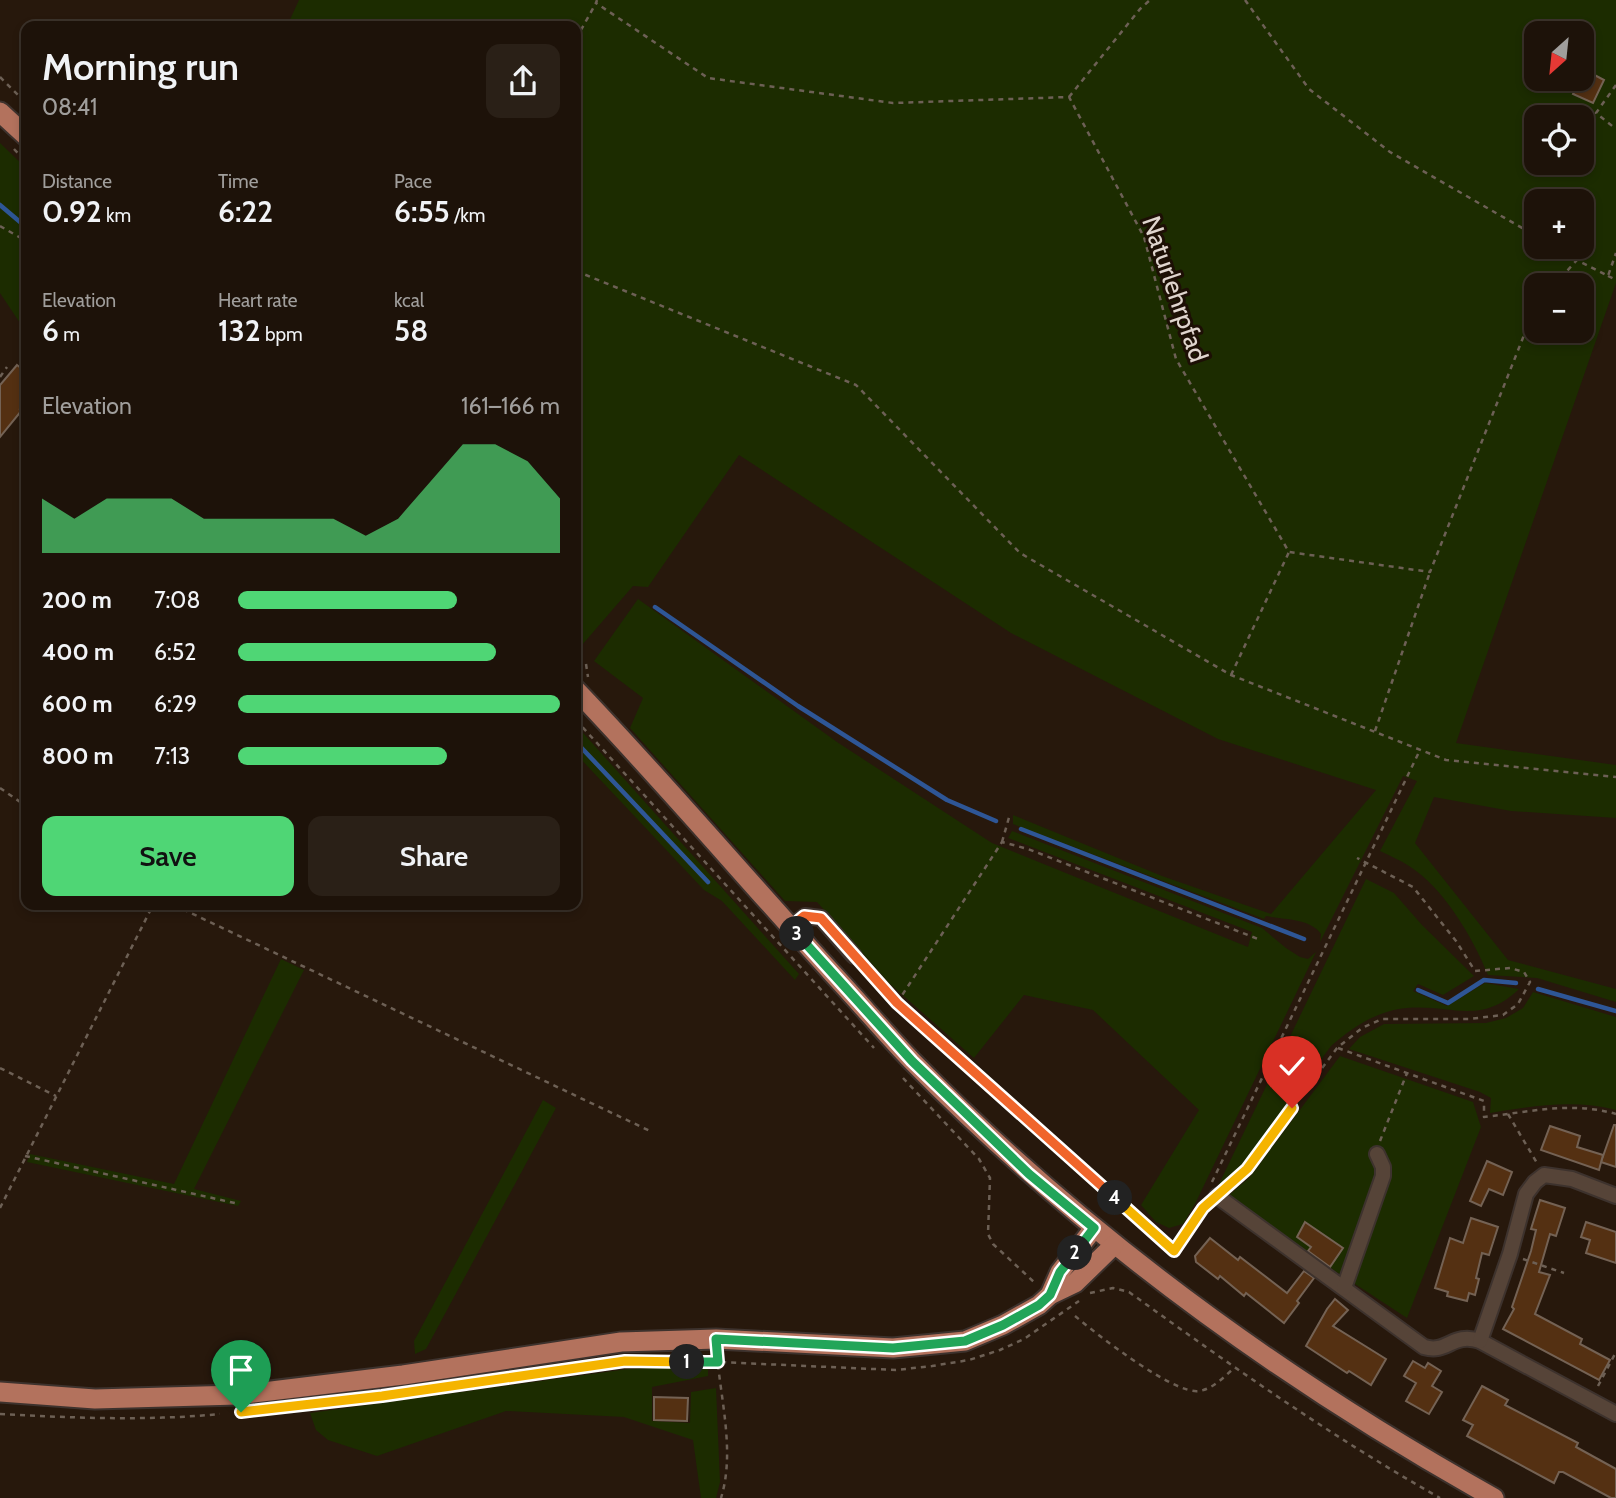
<!DOCTYPE html>
<html lang="en">
<head>
<meta charset="utf-8">
<style>
	body { margin:0; font-family:Cabin,sans-serif; background:#2a2017; color:#f1f3f6; height:100vh; display:flex; flex-direction:column; font-size:26px; white-space:nowrap }
	* { box-sizing:border-box; margin:0 }
	p { font-size:23px; color:#a09e9c }
	.icon { flex:none; width:38px; height:38px; fill:none; stroke:currentColor; stroke-width:2; stroke-linecap:round; stroke-linejoin:round }
	.map { position:relative; flex:1; overflow:hidden }
	.panel { position:absolute; left:21px; top:21px; width:560px; height:889px; display:flex; flex-direction:column; background:#1d1209; border-radius:14px; box-shadow:0 4px 10px #0003,0 0 0 2px #3b322a }
	.panel>* { flex:none }
	.needle { width:46px; rotate:207deg }
	.tools { position:absolute; left:1524px; top:21px; display:grid; gap:14px }
	.tools a { display:grid; place-items:center; width:70px; height:70px; border-radius:14px; background:#1d1209; box-shadow:0 4px 10px #0003,0 0 0 2px #3b322a; font-size:35px }
	.pin { position:absolute; display:grid; place-items:center; width:60px; height:60px; color:#fff; margin:-72px -30px; border-radius:50% 50% 50% 0; rotate:-45deg; box-shadow:0 0 7px #0007 }
	.pin .icon { rotate:45deg }
	.km { position:absolute; width:35px; height:35px; margin:-18px; border-radius:50%; background:#222; color:#fff; font-size:19px; line-height:35px; text-align:center }
	.round { display:grid; place-items:center; flex:none; width:74px; height:74px; border-radius:14px; background:#2a2017 }
	.head { display:flex; align-items:center; justify-content:space-between; height:119px; padding:0 21px }
	h1 { font-size:38px; font-weight:600; line-height:52px }
	.stats { display:grid; grid-template-columns:repeat(3,1fr); gap:10px; height:119px; padding:7px 21px }
	.stats div { display:grid; align-content:center }
	.stats b { font-size:30px; font-weight:600 }
	.stats small { font-size:19px; font-weight:400 }
	.stats p { font-size:19px }
	.chart { height:196px; padding:14px 21px }
	.chart p { display:flex; justify-content:space-between }
	.chart svg { width:100%; height:126px; margin-top:7px; fill:#4fd675; opacity:.7 }
	.action { display:flex; gap:14px; margin-top:auto; padding:14px 21px }
	.action a { flex:1; height:80px; border-radius:14px; background:#4fd675; color:#111; font-size:28px; font-weight:600; line-height:80px; text-align:center }
	.action a+a { background:#2a2017; color:#f1f3f6 }
	ul { padding:0 21px; list-style:none; font-size:23px }
	li { display:grid; grid-template-columns:112px 84px 1fr; align-items:center; height:52px }
	li i { height:18px; border-radius:9px; background:#4fd675 }
	.map>svg:first-child { display:block }
	.green { fill:#1c2c00; fill-rule:evenodd }
	.lines { fill:none; stroke-linecap:round; stroke-linejoin:round }
	.stream { stroke:#2e5696; stroke-width:4.5 }
	.building { fill:#543012; stroke:#746254; stroke-width:2 }
	.minor-casing { stroke:#3d322d; stroke-width:18 }
	.major-casing { stroke:#3d322d; stroke-width:23 }
	.path { stroke:#6d6055; stroke-width:2.5; stroke-dasharray:5 5; stroke-linecap:butt }
	.minor { stroke:#564438; stroke-width:14 }
	.major { stroke:#b3725d; stroke-width:19 }
	.split-1-casing { stroke:#fff; stroke-width:14 }
	.split-2-casing { stroke:#fff; stroke-width:14 }
	.split-3-casing { stroke:#fff; stroke-width:14 }
	.split-4-casing { stroke:#fff; stroke-width:14 }
	.split-5-casing { stroke:#fff; stroke-width:14 }
	.split-1 { stroke:#f5b400; stroke-width:9 }
	.split-2 { stroke:#22a559; stroke-width:9 }
	.split-3 { stroke:#22a559; stroke-width:9 }
	.split-4 { stroke:#f0652b; stroke-width:9 }
	.split-5 { stroke:#f5b400; stroke-width:9 }
	.labels { text-anchor:middle; dominant-baseline:central; stroke-width:6; stroke-linejoin:round; paint-order:stroke }
	.street-label { font-size:26px; fill:#e0d5ce; stroke:#1d0f05 }
</style>
</head>
<body>
<div class="map">
<svg width="1616" height="1498" viewBox="0 0 1616 1498">
	<rect width="100%" height="100%" fill="#27180c"/>
	<g class="green">
		<path d="M299,0H1616V283L1456,743L1616,765V818L1511,811L1434,797L1415,843L1508,960L1616,989V1002L1537,978L1488,975C1473,938 1444,888 1409,866C1400,860 1390,856 1380,851L1417,781L1403,776L1320,942L1321,934C1310,918 1284,920 1266,916L1264,919L1013,824V815L1162,876L1271,914L1376,790L1218,739L1011,633L739,455L648,587L633,586L576,652V26H287ZM1536,33H1582V79H1536ZM1536,117H1582V163H1536ZM1536,201H1582V247H1536ZM1536,285H1582V331H1536Z"/>
		<polygon points="0,143 26,168 26,332 0,293"/>
		<polygon points="638,599 837,742 992,843 1248,947 1252,932 1008,838 1012,831 1262,928 1286,948 1300,957 1308,959 1316,952 1195,1204 1183,1224 1169,1228 1156,1222 1141,1205 1199,1110 1093,1010 1024,995 974,1058 890,984 817,902 785,901 630,728 643,698 594,661"/>
		<polygon points="576,725 799,974 795,980 722,901 704,890 576,754"/>
		<path d="M1366,879L1394,893L1422,925L1474,976L1443,995L1418,984L1413,991L1447,1006L1485,983L1519,989C1481,1026 1451,1004 1407,1008C1376,1011 1353,1027 1331,1046L1243,1166L1218,1186Z"/>
		<polygon points="281,959 304,970 194,1189 241,1201 238,1206 27,1162 30,1154 174,1184"/>
		<path d="M1533,992L1616,1017V1110C1574,1099 1533,1106 1490,1113L1491,1098L1480,1092L1349,1049L1360,1037L1384,1024L1486,1023L1506,1018L1523,1008Z"/>
		<polygon points="1340,1056 1473,1102 1481,1127 1407,1318 1329,1267 1228,1196 1250,1177"/>
		<polygon points="543,1100 556,1108 426,1349 415,1354 414,1341"/>
		<polygon points="708,1365 708,1376 652,1387 652,1421 690,1423 691,1392 716,1388 720,1482 716,1498 701,1498 693,1440 624,1417 506,1411 377,1456 328,1440 316,1430 310,1413 628,1369"/>
	</g>
	<g class="lines">
		<g class="stream">
			<polyline points="0,205 26,227"/>
			<polyline points="655,607 798,706 947,800 996,821"/>
			<polyline points="576,742 708,882"/>
			<polyline points="1021,829 1304,939"/>
			<polyline points="1538,989 1616,1011"/>
			<polyline points="1418,990 1448,1003 1484,980 1516,983"/>
		</g>
	</g>
	<g class="building">
		<polygon points="1585,70 1604,80 1593,103 1573,94"/>
		<polygon points="17,365 26,372 26,401 20,409 22,410 0,437 0,385"/>
		<polygon points="1614,1125 1616,1125 1616,1167 1601,1162"/>
		<polygon points="1550,1126 1580,1136 1577,1147 1603,1155 1599,1170 1541,1150"/>
		<polygon points="1487,1161 1512,1172 1503,1195 1489,1189 1481,1206 1470,1201"/>
		<polygon points="1540,1200 1565,1208 1556,1236 1550,1234 1539,1272 1550,1275 1535,1314 1582,1339 1580,1344 1610,1360 1599,1380 1503,1329 1514,1309 1512,1307 1531,1251 1536,1230 1531,1229"/>
		<polygon points="1471,1218 1498,1227 1489,1255 1482,1253 1476,1278 1479,1279 1475,1295 1469,1293 1467,1301 1447,1296 1448,1292 1435,1288 1450,1238 1463,1243"/>
		<polygon points="1305,1222 1343,1248 1330,1267 1308,1251 1311,1247 1297,1237"/>
		<polygon points="1586,1222 1616,1232 1616,1263 1586,1253 1590,1240 1581,1237"/>
		<polygon points="1210,1238 1238,1260 1240,1257 1287,1293 1304,1271 1314,1278 1297,1301 1299,1303 1284,1323 1246,1293 1244,1296 1220,1276 1218,1279 1196,1262 1195,1256"/>
		<polygon points="1335,1299 1348,1310 1333,1326 1386,1359 1371,1385 1349,1371 1347,1373 1306,1346 1327,1309"/>
		<polygon points="1413,1361 1425,1368 1428,1363 1441,1371 1432,1386 1442,1392 1429,1414 1406,1401 1416,1383 1404,1376"/>
		<polygon points="1482,1386 1508,1400 1505,1405 1578,1443 1576,1447 1616,1469 1616,1498 1611,1498 1563,1472 1559,1472 1554,1483 1467,1436 1473,1425 1463,1420"/>
		<polygon points="654,1397 688,1398 687,1421 654,1420"/>
	</g>
	<g class="lines">
		<defs>
			<g id="minor">
				<polyline points="791,927 805,916 821,918 854,956"/>
				<path d="M1217,1196L1424,1347C1448,1354 1452,1332 1480,1341L1616,1414"/>
				<polyline points="1344,1288 1383,1176 1383,1167 1377,1154"/>
				<polyline points="1480,1341 1510,1254 1526,1194 1535,1182 1544,1175 1572,1179 1616,1196"/>
			</g>
			<g id="major">
				<polyline points="0,112 26,136"/>
				<path d="M576,690C664,782 747,880 833,974C860,1003 885,1033 912,1061C1083,1235 1281,1379 1494,1498"/>
				<polyline points="1050,1295 1060,1272 1094,1228"/>
				<polyline points="0,1392 95,1399 237,1395 403,1375 621,1342 716,1339 893,1348 965,1341 1003,1325 1039,1305 1050,1295 1075,1283 1114,1245"/>
			</g>
		</defs>
		<use href="#minor" class="minor-casing"/>
		<use href="#major" class="major-casing"/>
		<g class="path">
			<polyline points="597,0 596,3 708,78 893,103 1069,97 1144,237 1176,359 1289,552 1430,572 1536,305"/>
			<polyline points="1245,0 1309,89 1390,152 1536,236"/>
			<polyline points="576,39 596,3"/>
			<polyline points="0,77 26,103"/>
			<polyline points="1616,85 1596,113 1616,129"/>
			<polyline points="1069,97 1140,9 1150,0"/>
			<polyline points="14,149 26,162"/>
			<polyline points="0,226 26,241"/>
			<polyline points="1555,247 1576,259"/>
			<polyline points="576,271 856,385 1020,553 1231,675 1446,760 1616,777"/>
			<polyline points="1608,276 1616,280"/>
			<polyline points="1554,285 1577,260 1608,276 1616,253"/>
			<polyline points="0,377 7,367"/>
			<polyline points="586,664 588,677"/>
			<polyline points="1231,675 1289,552"/>
			<polyline points="576,720 874,1048"/>
			<polyline points="1375,731 1430,572"/>
			<polyline points="0,788 26,806"/>
			<polyline points="1002,842 1010,814"/>
			<polyline points="174,905 650,1131"/>
			<polyline points="864,966 897,1003 1174,1251 1205,1206"/>
			<polyline points="897,1003 1002,842 1028,849 1258,939"/>
			<path d="M1338,1048L1484,1101V1117C1530,1112 1571,1101 1616,1114"/>
			<polyline points="0,1068 56,1096"/>
			<polyline points="903,1078 979,1159 990,1178 988,1234 993,1244 1034,1282"/>
			<polyline points="1508,1114 1537,1163"/>
			<polyline points="1380,1141 1407,1073"/>
			<polyline points="25,1156 239,1204"/>
			<polyline points="1212,1182 1420,750"/>
			<polyline points="1229,1185 1247,1169 1337,1048 1362,1028 1382,1019 1469,1019 1503,1015 1518,1004 1530,982 1524,972 1510,968 1475,971 1456,941 1413,887 1357,858"/>
			<polyline points="0,1208 153,905"/>
			<polyline points="1523,1259 1564,1273"/>
			<path d="M1090,1293L1113,1288L1129,1292C1230,1365 1332,1437 1440,1498"/>
			<path d="M1075,1316C1095,1333 1174,1395 1199,1391C1213,1389 1224,1377 1234,1368"/>
			<path d="M717,1355C721,1401 735,1453 721,1498"/>
			<polyline points="453,1386 625,1361 718,1362 896,1370 932,1366 969,1360 1000,1350 1024,1339 1079,1301"/>
			<polyline points="1598,1386 1616,1352"/>
			<polyline points="276,1409 394,1395"/>
			<path d="M0,1414C74,1418 147,1421 220,1414"/>
		</g>
		<use href="#minor" class="minor"/>
		<use href="#major" class="major"/>
	</g>
	<g class="lines">
		<defs>
			<polyline id="split-1" points="241,1412 382,1396 625,1361 687,1362"/>
			<polyline id="split-2" points="687,1362 718,1362 716,1339 893,1348 965,1341 1003,1325 1039,1305 1050,1295 1060,1272 1075,1253"/>
			<polyline id="split-3" points="797,934 912,1061 1029,1174 1094,1228 1075,1253"/>
			<polyline id="split-4" points="797,934 791,927 804,916 821,918 897,1003 1115,1198"/>
			<polyline id="split-5" points="1115,1198 1174,1251 1203,1208 1247,1169 1292,1108"/>
		</defs>
		<use href="#split-1" class="split-1-casing"/>
		<use href="#split-2" class="split-2-casing"/>
		<use href="#split-3" class="split-3-casing"/>
		<use href="#split-4" class="split-4-casing"/>
		<use href="#split-5" class="split-5-casing"/>
		<use href="#split-1" class="split-1"/>
		<use href="#split-2" class="split-2"/>
		<use href="#split-3" class="split-3"/>
		<use href="#split-4" class="split-4"/>
		<use href="#split-5" class="split-5"/>
	</g>
	<g class="labels">
		<g class="street-label">
			<text transform="translate(1175 289) rotate(71)">Naturlehrpfad</text>
		</g>
	</g>
</svg>
<div class="tools">
<a><svg class="needle" viewBox="-14 -14 28 28"><path d="M0-13l5 13h-10z" fill="#e53935"/><path d="M0 13l5-13h-10z" fill="#a09e9c"/></svg></a>
<a><svg class="icon" aria-label="locate" viewBox="0 0 24 24"><circle cx="12" cy="12" r="6"/><path d="M12 2v4M12 18v4M2 12h4M18 12h4"/></svg></a>
<a>+</a>
<a>−</a>
</div>
<div class="pin" style="left:241px;top:1412px;background:#1e9e55"><svg class="icon" aria-label="arrive" viewBox="0 0 24 24"><path d="M6 21V4h12l-3 4 3 4H6"/></svg></div>
<div class="pin" style="left:1292px;top:1108px;background:#d93025"><svg class="icon" aria-label="check" viewBox="0 0 24 24"><path d="M5 12l5 5 9-10"/></svg></div>
<b class="km" style="left:687px;top:1362px">1</b>
<b class="km" style="left:1075px;top:1253px">2</b>
<b class="km" style="left:797px;top:934px">3</b>
<b class="km" style="left:1115px;top:1198px">4</b>
<section class="panel">
<div class="head"><div><h1>Morning run</h1><p>08:41</p></div><a class="round"><svg class="icon" aria-label="share" viewBox="0 0 24 24"><path d="M12 15V3M7 8l5-5 5 5M5 13v7h14v-7"/></svg></a></div>
<div class="stats">
<div><p>Distance</p><b>0.92<small> km</small></b></div>
<div><p>Time</p><b>6:22</b></div>
<div><p>Pace</p><b>6:55<small> /km</small></b></div>
</div>
<div class="stats">
<div><p>Elevation</p><b>6<small> m</small></b></div>
<div><p>Heart rate</p><b>132<small> bpm</small></b></div>
<div><p>kcal</p><b>58</b></div>
</div>
<div class="chart"><p><span>Elevation</span>161–166 m</p>
<svg viewBox="0 0 160 44" preserveAspectRatio="none"><path d="M0 44V25L10 32L20 25L30 25L40 25L50 32L60 32L70 32L80 32L90 32L100 38L110 32L120 19L130 6L140 6L150 12L160 25V44z"/></svg>
</div>
<ul>
<li><b>200 m</b>7:08<i style="width:68%"></i></li>
<li><b>400 m</b>6:52<i style="width:80%"></i></li>
<li><b>600 m</b>6:29<i style="width:100%"></i></li>
<li><b>800 m</b>7:13<i style="width:65%"></i></li>
</ul>
<div class="action"><a>Save</a><a>Share</a></div>
</section>
</div>
</body>
</html>
